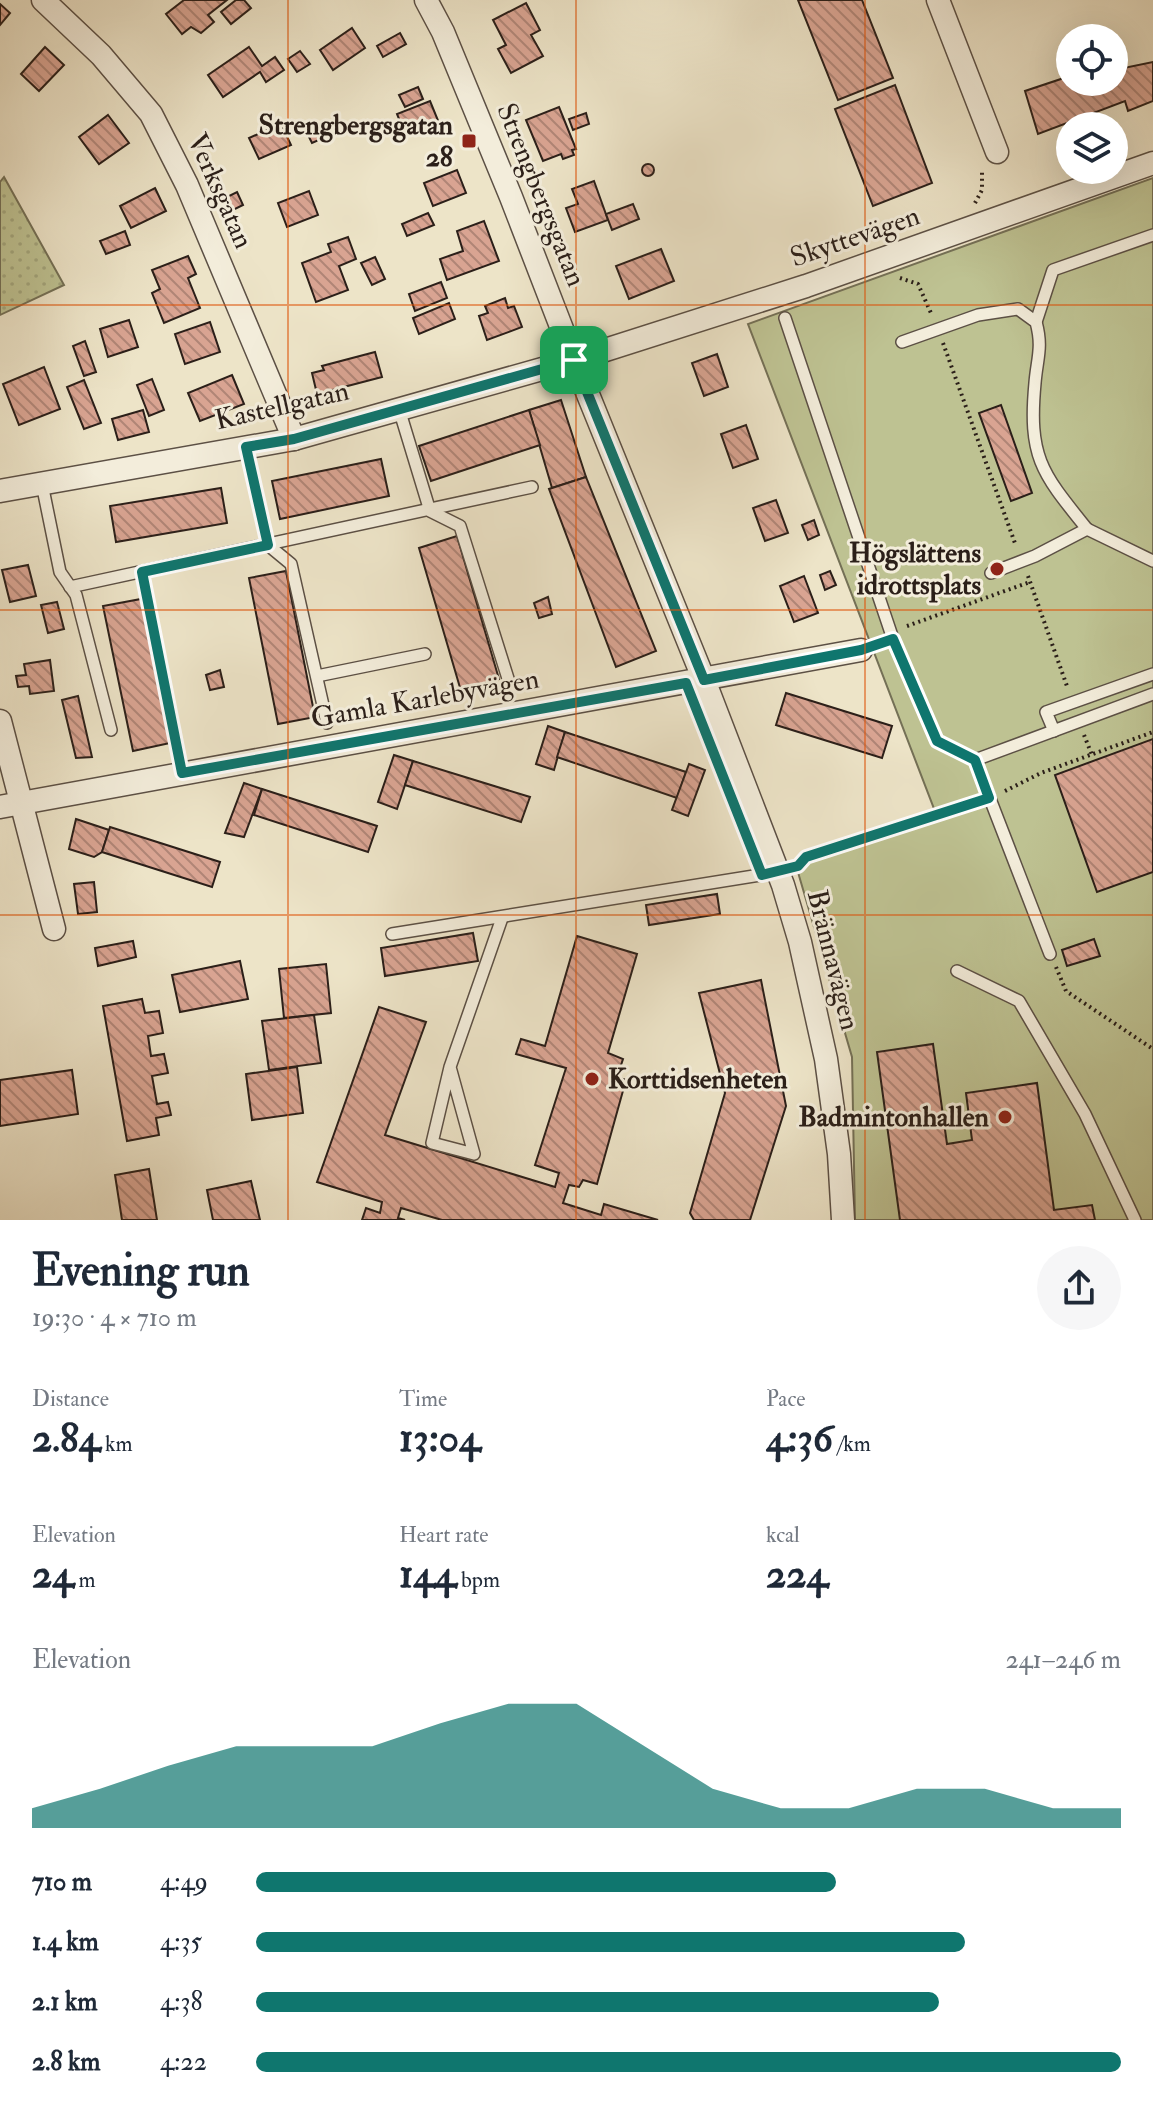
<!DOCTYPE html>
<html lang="en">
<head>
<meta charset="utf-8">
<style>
	body { margin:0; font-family:"IM FELL Double Pica",serif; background:#f6f6f7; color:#1f2937; height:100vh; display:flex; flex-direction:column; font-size:30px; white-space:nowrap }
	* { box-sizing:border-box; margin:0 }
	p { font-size:26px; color:#747a83 }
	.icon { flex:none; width:44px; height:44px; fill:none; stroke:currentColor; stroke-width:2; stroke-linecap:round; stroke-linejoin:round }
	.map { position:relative; height:1220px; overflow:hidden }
	.drawer { display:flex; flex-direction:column; background:#fff; flex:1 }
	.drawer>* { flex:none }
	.fabs { position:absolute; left:1056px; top:24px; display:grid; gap:16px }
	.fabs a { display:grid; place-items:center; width:72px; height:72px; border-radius:50%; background:#fff; box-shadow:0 8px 32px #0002; font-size:40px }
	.pin { position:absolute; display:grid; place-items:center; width:68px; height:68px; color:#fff; margin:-34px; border-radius:16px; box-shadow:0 4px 12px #0006 }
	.round { display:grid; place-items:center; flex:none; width:84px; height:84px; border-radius:42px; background:#f6f6f7 }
	.overview { display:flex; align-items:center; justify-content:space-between; height:136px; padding:0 32px }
	h1 { font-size:44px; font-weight:700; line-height:60px }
	.stats { display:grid; grid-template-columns:repeat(3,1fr); gap:12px; height:136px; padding:8px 32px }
	.stats div { display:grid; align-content:center }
	.stats b { font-size:40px; font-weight:700 }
	.stats small { font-size:22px; font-weight:400 }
	.stats p { font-size:22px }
	.chart { height:224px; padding:16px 32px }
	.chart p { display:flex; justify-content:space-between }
	.chart svg { width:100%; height:144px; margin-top:8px; fill:#0f766e; opacity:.7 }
	ul { padding:0 32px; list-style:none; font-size:26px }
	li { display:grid; grid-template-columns:128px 96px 1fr; align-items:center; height:60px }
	li i { height:20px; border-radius:10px; background:#0f766e }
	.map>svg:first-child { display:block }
	.park { fill:url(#park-dots); stroke:#747056; stroke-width:2 }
	.garden { fill:#bec292; stroke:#747056; stroke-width:2 }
	.building { fill:url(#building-back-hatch); stroke:#2b1f19; stroke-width:2 }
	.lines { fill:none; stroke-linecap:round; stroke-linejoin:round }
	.service-casing { stroke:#5c5045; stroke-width:14 }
	.minor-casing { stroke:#5c5045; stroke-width:25 }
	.path { stroke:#2b1f19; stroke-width:4; stroke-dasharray:2 4; stroke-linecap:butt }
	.service { stroke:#f3eddb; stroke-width:11 }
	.minor { stroke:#f3eddb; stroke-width:22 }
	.route-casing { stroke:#fff; stroke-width:16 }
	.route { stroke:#0f766e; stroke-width:10 }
	.grid { fill:none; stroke:#df560d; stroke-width:2; stroke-opacity:0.55 }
	.poi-dot { fill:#8f2418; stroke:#f3eddb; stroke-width:3 }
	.labels { text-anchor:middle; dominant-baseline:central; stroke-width:6; stroke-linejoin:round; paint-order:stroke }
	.poi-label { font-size:28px; font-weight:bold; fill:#2b1f19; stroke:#f3eddb; text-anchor:end }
	.street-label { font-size:28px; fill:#2b1f19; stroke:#f3eddb }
</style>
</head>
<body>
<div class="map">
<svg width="1153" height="1220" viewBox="0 0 1153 1220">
	<defs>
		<pattern id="park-dots" width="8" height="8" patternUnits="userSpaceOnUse" patternTransform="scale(2)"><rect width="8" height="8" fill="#bec292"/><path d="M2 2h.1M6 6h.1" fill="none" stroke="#a3a67d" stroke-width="1.8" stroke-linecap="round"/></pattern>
		<pattern id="building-back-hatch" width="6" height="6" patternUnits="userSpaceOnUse" patternTransform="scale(2)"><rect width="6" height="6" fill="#d9a492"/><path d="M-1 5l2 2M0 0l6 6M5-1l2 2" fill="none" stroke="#b08576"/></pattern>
	</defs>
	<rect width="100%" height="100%" fill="#ede4c8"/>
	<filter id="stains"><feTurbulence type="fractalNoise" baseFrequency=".0025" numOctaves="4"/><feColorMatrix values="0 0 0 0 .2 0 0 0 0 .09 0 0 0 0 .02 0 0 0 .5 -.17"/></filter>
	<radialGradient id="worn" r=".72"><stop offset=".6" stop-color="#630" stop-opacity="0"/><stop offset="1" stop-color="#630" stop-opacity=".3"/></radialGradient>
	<polygon class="park" points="4,177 64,285 0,315 0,182"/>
	<polygon class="garden" points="1153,178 1153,1220 855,1220 852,1057 795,862 936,814 748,324"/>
	<g class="building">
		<polygon points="184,0 227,0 208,15 214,22 201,33 191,27 182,34 166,14"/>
		<polygon points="236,0 244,0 251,8 231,24 221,12"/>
		<polygon points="798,0 862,0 893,78 838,100"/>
		<polygon points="526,3 540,30 531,35 543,56 511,73 498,49 506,45 493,20"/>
		<polygon points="0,4 10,13 0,25"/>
		<polygon points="352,28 365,48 333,70 320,50"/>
		<polygon points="400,33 406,44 383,57 377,46"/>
		<polygon points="45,47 64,65 39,91 21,74"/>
		<polygon points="249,47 262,66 275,57 284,70 266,82 260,72 223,97 208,75"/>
		<polygon points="300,51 310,64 297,72 288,59"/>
		<polygon points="1153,62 1153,101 1128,111 1125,101 1038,134 1025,91 1070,76 1070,82 1114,82 1114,70"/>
		<polygon points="895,85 932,183 873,206 835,109"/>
		<polygon points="418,87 423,99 405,107 399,95"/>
		<polygon points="430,101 439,123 406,136 397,114"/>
		<polygon points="559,107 576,149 572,150 574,155 563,159 561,154 543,161 526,120"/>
		<polygon points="586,113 589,124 573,130 569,119"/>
		<polygon points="108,115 129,143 99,164 79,137"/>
		<polygon points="281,124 291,145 259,159 249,138"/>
		<polygon points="324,126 328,136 312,143 307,133"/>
		<circle cx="648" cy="170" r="6"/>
		<polygon points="457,170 466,193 433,206 424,183"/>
		<polygon points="594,181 608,220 575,232 566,208 578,204 572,189"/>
		<polygon points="155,188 166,211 131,228 120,206"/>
		<polygon points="309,191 318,215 287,227 278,203"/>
		<polygon points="237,192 243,205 231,211 225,198"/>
		<polygon points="633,204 639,219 612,230 606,214"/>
		<polygon points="428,213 434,225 407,236 402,224"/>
		<polygon points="484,221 499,261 447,280 440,259 463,251 457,231"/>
		<polygon points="125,231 130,245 106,254 100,241"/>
		<polygon points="348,237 356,259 339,266 348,290 316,302 302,263 331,252 328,244"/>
		<polygon points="661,249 674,281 629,299 616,266"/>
		<polygon points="188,256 196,274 188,278 200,308 164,323 152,293 160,289 152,270"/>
		<polygon points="375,257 385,279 372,285 361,263"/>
		<polygon points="441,282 447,298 415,311 409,294"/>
		<polygon points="505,298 508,308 514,306 522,327 487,340 479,316 488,313 485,306"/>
		<polygon points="449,303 455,319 419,334 413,318"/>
		<polygon points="129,320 138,347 108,357 100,329"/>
		<polygon points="210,322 220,352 185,364 175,334"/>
		<polygon points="85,341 96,372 84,376 73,346"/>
		<polygon points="375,352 382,377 317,394 312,373 324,370 322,366"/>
		<polygon points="717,354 728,387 704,396 692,363"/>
		<polygon points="44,367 60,409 19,425 3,384"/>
		<polygon points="232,375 244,404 200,421 188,393"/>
		<polygon points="152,379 164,410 149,416 137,385"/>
		<polygon points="84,380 101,423 84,429 67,387"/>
		<polygon points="561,400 586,477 552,488 529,410"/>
		<polygon points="1001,405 1032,493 1011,501 979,413"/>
		<polygon points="143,410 149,432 118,440 112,419"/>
		<polygon points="529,410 540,445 431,481 419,446"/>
		<polygon points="746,425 758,459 733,468 721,434"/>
		<polygon points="381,459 389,496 280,519 272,481"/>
		<polygon points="586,477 656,651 616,667 549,489"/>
		<polygon points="221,488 227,523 116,542 110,506"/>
		<polygon points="776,500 788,533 765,541 753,508"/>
		<polygon points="814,520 819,535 808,540 802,525"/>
		<polygon points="457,536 499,679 461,691 419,548"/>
		<polygon points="28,565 36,596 10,602 2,570"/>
		<polygon points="286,571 315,717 278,724 249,578"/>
		<polygon points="830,571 836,585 825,590 820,575"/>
		<polygon points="804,576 818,613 794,622 780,586"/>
		<polygon points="548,597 552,614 539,618 534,603"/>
		<polygon points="141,599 170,743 133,751 103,606"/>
		<polygon points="57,602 64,629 48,633 41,605"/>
		<polygon points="50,660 54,691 30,694 29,686 18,687 16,676 26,675 24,664"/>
		<polygon points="220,670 224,687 210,690 206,675"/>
		<polygon points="786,693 892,726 882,758 776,725"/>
		<polygon points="78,696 92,757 76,758 62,700"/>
		<polygon points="548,726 565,732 554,770 536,764"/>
		<polygon points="565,732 686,772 677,798 557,757"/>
		<polygon points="1153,739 1153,872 1097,892 1055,775"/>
		<polygon points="394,755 413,761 397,809 378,802"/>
		<polygon points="413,761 530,797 521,822 405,785"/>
		<polygon points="689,764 705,770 688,816 672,810"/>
		<polygon points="244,783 262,789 244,837 225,833"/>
		<polygon points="262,789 377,826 368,852 254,815"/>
		<polygon points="76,819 109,830 102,852 94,857 69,849"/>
		<polygon points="110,827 220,862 212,887 102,852"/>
		<polygon points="94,882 97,912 78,914 74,884"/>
		<polygon points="717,894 720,914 649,925 646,905"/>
		<polygon points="473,933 478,961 385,976 381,948"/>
		<polygon points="577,936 637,954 608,1053 623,1059 617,1077 626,1080 597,1184 583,1180 579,1187 569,1185 563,1203 601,1215 604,1204 658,1220 442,1220 401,1208 398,1218 405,1220 362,1220 366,1208 380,1213 382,1202 317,1182 379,1007 426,1022 385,1135 555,1187 559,1173 535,1165 566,1068 516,1054 521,1039 545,1046"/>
		<polygon points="1094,939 1100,956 1067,966 1062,950"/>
		<polygon points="133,941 136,957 98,966 95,948"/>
		<polygon points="240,961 248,999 180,1012 172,975"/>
		<polygon points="326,964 331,1013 284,1018 279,969"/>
		<polygon points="761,980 786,1106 750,1220 694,1220 690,1213 725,1093 699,993"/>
		<polygon points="142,999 145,1013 159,1011 163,1033 148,1036 151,1056 164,1054 168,1073 152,1076 157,1104 168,1102 171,1115 156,1118 159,1135 127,1141 103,1006"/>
		<polygon points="314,1015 321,1063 269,1070 262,1021"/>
		<polygon points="933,1044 947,1144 972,1140 966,1093 1037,1083 1054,1210 1092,1205 1095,1220 900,1220 877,1052"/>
		<polygon points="297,1067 303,1113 252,1120 246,1074"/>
		<polygon points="72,1070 78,1114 0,1126 0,1080"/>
		<polygon points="149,1169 157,1220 122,1220 115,1175"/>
		<polygon points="251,1181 260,1220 213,1220 207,1190"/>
	</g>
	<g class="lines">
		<defs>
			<g id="service">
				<polyline points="785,318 893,639 937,741 975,760 1050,954"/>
				<polyline points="1036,322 1053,270 1153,235"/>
				<path d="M902,342L978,315L1018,309L1036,322C1043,348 1037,358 1035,383C1028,458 1042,473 1087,529L1035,556L991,573"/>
				<polyline points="399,409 430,511 460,526 511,688"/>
				<polyline points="246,447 268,545 291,564 327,723"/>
				<polyline points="42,484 60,572 76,595 111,730"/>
				<polyline points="1087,529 1153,561"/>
				<polyline points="70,587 532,487"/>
				<polyline points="861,650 893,639"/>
				<polyline points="317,676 425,654"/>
				<polyline points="1054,731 1046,712 1153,674"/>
				<polyline points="975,760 1153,694"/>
				<polyline points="392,934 779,872"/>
				<polyline points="957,971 1019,1001 1085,1114 1135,1220"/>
				<polyline points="450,1067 474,1154 432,1143 450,1067 502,918"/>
			</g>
			<g id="minor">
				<polyline points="43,0 101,55 151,114 187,185 294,439"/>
				<polyline points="426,0 443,32 511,197 574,360 704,680 783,885 800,942 826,1059 839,1154 843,1220"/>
				<polyline points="938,0 997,152"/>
				<polyline points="0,491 294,439 574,360 806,286 1153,163"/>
				<polyline points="0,721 54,929"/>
				<polyline points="0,807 861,650"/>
			</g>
		</defs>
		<use href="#service" class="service-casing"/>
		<use href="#minor" class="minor-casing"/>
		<g class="path">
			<polyline points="975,203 982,190 982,169"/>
			<polyline points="900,278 918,284 931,313"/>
			<polyline points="943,343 1016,546"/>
			<polyline points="1028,576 1068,689"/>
			<polyline points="145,586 178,754"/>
			<polyline points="907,626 1030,582"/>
			<polyline points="1084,735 1092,755"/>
			<polyline points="1005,791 1041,773 1153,732"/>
			<polyline points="799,864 806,857 974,803"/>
			<polyline points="1056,967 1066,991 1153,1049"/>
		</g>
		<use href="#service" class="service"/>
		<use href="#minor" class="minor"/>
	</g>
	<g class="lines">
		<defs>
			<polygon id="route" points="574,360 704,680 861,650 893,639 937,741 975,760 989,798 806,857 798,866 762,875 686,683 182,773 142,572 268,545 246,447 294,439"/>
		</defs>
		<use href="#route" class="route-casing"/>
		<use href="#route" class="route"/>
	</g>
	<path class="grid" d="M288,0V1220M576,0V1220M865,0V1220M0,305H1153M0,610H1153M0,915H1153"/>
	<g class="poi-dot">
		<rect x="461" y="133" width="16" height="16" rx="4"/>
		<circle cx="997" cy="569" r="8"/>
		<circle cx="592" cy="1079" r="8"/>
		<circle cx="1005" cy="1117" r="8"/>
	</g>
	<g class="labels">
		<g class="poi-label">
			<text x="453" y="125">Strengbergsgatan<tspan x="453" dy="32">28</tspan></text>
			<text x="981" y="553">Högslättens<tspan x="981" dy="32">idrottsplats</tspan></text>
			<text x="608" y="1079" text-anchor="start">Korttidsenheten</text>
			<text x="989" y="1117">Badmintonhallen</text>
		</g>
		<g class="street-label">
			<text transform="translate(220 191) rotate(66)">Verksgatan</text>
			<text transform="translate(541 195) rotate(68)">Strengbergsgatan</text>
			<text transform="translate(855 237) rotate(-19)">Skyttevägen</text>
			<text transform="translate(282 406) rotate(-13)">Kastellgatan</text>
			<text transform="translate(425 699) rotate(-10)">Gamla Karlebyvägen</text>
			<text transform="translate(833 960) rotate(76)">Brännavägen</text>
		</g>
	</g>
	<rect width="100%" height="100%" filter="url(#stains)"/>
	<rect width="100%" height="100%" fill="url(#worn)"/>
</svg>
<div class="fabs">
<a><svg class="icon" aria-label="locate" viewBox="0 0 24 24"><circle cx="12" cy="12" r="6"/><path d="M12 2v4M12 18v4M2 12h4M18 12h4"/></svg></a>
<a><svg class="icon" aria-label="layers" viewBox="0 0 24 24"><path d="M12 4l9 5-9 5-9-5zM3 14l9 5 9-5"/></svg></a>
</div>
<div class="pin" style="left:574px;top:360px;background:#1e9e55"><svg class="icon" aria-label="arrive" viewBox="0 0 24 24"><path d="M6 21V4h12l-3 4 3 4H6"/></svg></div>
</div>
<section class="drawer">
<div class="overview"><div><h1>Evening run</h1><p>19:30 · 4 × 710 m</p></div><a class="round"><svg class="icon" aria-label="share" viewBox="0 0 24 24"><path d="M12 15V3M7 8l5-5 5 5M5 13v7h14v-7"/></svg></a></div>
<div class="stats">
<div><p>Distance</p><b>2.84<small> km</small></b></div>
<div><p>Time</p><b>13:04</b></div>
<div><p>Pace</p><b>4:36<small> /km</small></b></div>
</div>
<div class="stats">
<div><p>Elevation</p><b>24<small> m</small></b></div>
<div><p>Heart rate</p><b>144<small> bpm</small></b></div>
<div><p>kcal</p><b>224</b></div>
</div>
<div class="chart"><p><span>Elevation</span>241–246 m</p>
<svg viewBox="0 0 160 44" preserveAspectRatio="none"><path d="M0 44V38L10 32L20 25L30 19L40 19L50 19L60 12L70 6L80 6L90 19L100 32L110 38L120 38L130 32L140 32L150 38L160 38V44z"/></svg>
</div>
<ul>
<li><b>710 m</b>4:49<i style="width:67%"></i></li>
<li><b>1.4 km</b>4:35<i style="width:82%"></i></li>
<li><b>2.1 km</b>4:38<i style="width:79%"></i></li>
<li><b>2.8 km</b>4:22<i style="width:100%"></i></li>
</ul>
</section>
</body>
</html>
